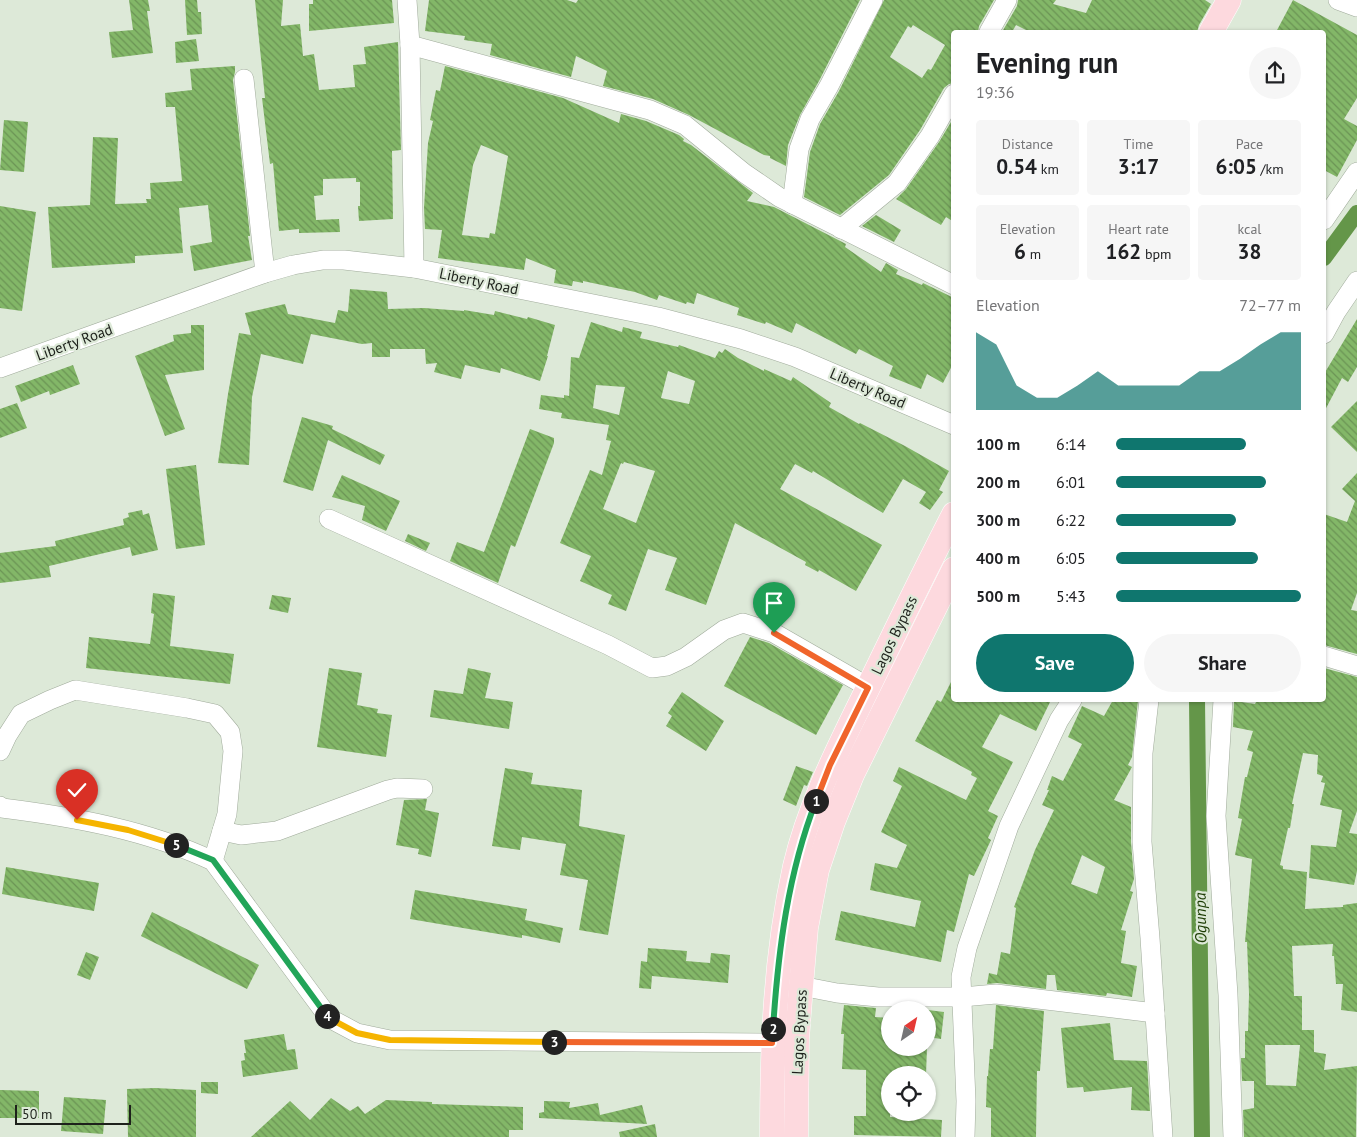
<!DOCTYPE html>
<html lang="en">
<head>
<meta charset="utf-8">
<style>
	body { margin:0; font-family:"PT Sans",sans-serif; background:#f6f6f6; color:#202124; height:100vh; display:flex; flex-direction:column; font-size:19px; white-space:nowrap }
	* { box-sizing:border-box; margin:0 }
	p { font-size:16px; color:#757577 }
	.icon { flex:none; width:28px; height:28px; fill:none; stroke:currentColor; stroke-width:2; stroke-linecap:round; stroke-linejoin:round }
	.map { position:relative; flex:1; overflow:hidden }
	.side { position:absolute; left:951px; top:30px; width:375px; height:672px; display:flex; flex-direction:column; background:#fff; border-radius:5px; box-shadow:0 1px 4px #0004 }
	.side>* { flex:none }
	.needle { width:32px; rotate:34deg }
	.fabs { position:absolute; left:881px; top:1001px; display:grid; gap:10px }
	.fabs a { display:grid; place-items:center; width:55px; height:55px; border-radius:50%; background:#fff; box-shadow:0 1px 4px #0004; font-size:25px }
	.scale { position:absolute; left:15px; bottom:12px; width:116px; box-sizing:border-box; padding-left:5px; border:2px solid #1d211b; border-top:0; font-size:14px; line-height:18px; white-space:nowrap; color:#1d211b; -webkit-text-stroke:4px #dde9d8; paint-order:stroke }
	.pin { position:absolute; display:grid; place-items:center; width:42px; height:42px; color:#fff; margin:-51px -21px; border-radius:50% 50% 50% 0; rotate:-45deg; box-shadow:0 0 5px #0007 }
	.pin .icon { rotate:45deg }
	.km { position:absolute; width:25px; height:25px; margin:-12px; border-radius:50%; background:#222; color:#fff; font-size:14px; line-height:25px; text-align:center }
	.round { display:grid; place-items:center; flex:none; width:52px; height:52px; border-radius:26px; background:#f6f6f6 }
	.overview { display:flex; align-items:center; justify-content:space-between; height:85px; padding:0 25px }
	h1 { font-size:28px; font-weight:700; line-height:38px }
	.metrics { display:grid; grid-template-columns:repeat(3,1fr); gap:8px; height:85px; padding:5px 25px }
	.metrics div { display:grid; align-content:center; border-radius:5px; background:#f6f6f6; text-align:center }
	.metrics b { font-size:21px; font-weight:700 }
	.metrics small { font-size:14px; font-weight:400 }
	.metrics p { font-size:14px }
	.chart { height:140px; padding:10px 25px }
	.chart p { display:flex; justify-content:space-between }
	.chart svg { width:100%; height:90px; margin-top:5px; fill:#0f766e; opacity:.7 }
	.button { display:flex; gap:10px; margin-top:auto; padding:10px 25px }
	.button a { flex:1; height:58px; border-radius:30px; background:#0f766e; color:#fff; font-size:20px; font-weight:700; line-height:58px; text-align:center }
	.button a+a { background:#f6f6f6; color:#202124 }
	ul { padding:0 25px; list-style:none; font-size:16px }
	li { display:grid; grid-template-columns:80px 60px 1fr; align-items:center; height:38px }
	li i { height:12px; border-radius:6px; background:#0f766e }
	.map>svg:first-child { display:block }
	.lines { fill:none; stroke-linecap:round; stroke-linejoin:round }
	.canal { stroke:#649649; stroke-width:16 }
	.building { fill:url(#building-back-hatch); fill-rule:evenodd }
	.minor-casing { stroke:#a0ab9b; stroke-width:20 }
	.major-casing { stroke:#fff; stroke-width:25 }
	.minor { stroke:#fff; stroke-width:19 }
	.major { stroke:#fdd9de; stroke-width:24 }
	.split-1-casing { stroke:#fff; stroke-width:10 }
	.split-2-casing { stroke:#fff; stroke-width:10 }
	.split-3-casing { stroke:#fff; stroke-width:10 }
	.split-4-casing { stroke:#fff; stroke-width:10 }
	.split-5-casing { stroke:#fff; stroke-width:10 }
	.split-6-casing { stroke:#fff; stroke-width:10 }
	.split-1 { stroke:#f0652b; stroke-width:6 }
	.split-2 { stroke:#22a559; stroke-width:6 }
	.split-3 { stroke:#f0652b; stroke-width:6 }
	.split-4 { stroke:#f5b400; stroke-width:6 }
	.split-5 { stroke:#22a559; stroke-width:6 }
	.split-6 { stroke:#f5b400; stroke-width:6 }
	.labels { text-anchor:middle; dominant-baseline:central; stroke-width:4.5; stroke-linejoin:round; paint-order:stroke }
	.street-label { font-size:15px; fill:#1d211b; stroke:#dde9d8 }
	.water-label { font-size:16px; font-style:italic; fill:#1c3c03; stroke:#dde9d8 }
</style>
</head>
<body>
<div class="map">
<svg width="1357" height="1137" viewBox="0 0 1357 1137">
	<defs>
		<pattern id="building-back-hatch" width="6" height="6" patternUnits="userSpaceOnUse" patternTransform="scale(1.25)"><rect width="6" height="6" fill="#83b768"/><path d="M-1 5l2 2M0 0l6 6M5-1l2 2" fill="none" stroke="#6b9455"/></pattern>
	</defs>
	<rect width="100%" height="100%" fill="#dde9d8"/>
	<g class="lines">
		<g class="canal">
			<polyline points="1324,258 1357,213"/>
			<polyline points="1197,700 1202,1137"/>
		</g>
	</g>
	<g class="building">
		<polygon points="129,0 148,0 150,11 147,11 153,53 112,58 109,32 133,30"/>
		<polygon points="185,0 197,0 198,12 201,12 202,34 187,35"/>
		<polygon points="255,0 283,0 281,26 300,24 303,56 314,54 319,90 355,87 353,65 366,64 364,47 398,42 401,150 392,151 393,219 359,221 358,206 360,206 360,182 356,182 356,178 323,179 323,195 314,196 316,220 339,219 340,232 299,233 299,229 279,231 273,163 270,164 262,98 265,98"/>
		<polygon points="313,0 392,0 394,23 309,31 309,4 313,4"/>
		<polygon points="429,0 567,0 576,3 578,0 860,0 819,81 800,115 788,145 786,166 770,158 770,156 764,155 689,115 653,99 603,86 607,71 576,56 571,77 490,55 492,44 464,40 465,36 425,31"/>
		<path d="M884,0H994L979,26L978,32H954V83L949,84L944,88L920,130L889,175L840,215L804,197L810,152L820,124L839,91ZM913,25L945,45L931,70L928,69L922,78L890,57L908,26L911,28Z"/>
		<polygon points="1018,0 1056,0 1053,4 1086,13 1092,0 1205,0 1211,4 1199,25 1197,32 1030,32 1016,25 1012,32 1002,32 1017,6"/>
		<polygon points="1293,0 1357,35 1357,98 1344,119 1357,126 1357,140 1337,177 1324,170 1324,32 1276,32"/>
		<polygon points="196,39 199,61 176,63 175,42"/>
		<polygon points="235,66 235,72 233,80 250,236 248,236 252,260 194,271 190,246 212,242 208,205 179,208 183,253 135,256 135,263 52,268 48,207 90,205 93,137 118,138 115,204 147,203 146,199 151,199 150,183 182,181 175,107 166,107 165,93 192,90 190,69"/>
		<path d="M445,66L563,98L619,123L621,114L646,121L679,135L684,139L683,141L691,145L753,193L747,201L774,207L846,244L845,247L881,272L886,263L898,270L896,274L922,285L923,283L954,298V362L943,383L927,374L921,389L889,376L893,366L859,349L856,354L796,323L792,333L766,322L765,324L737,315L739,308L697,293L694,304L687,302L686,304L659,295L657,300L635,292L583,281V283L573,281L572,286L554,283L556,270L526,258L524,270L438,258L442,230L425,229L424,208L428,143L433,121L430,120L436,90L440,91ZM481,145L508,156L495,234L490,233L489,238L462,235L473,165Z"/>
		<polygon points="954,117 954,222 946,217 941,225 896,199 906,189 939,142"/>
		<polygon points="4,120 28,122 24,172 0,170"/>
		<polygon points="0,206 36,212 22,311 0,308"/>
		<polygon points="876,215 901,230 894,242 862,226"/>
		<polygon points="350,289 387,292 388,309 424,308 464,311 464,310 494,315 495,311 527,319 528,317 555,325 547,356 548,356 540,381 501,368 500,373 465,365 461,379 434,372 437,363 426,364 425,349 390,349 390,357 372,357 372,343 362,344 311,334 303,364 261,354 252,397 249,465 218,463 228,394 239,333 251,335 245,313 285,304 288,314 335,323 338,310 348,312"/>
		<polygon points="1357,319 1357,367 1348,382 1342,378 1324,412 1324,374"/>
		<path d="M591,322L622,332L623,327L642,332L640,338L678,347L679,345L715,358L719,351L722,353L725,349L738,358L764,371V369L791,381L793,377L831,403L829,407L859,424L860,423L905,446L949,471L939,490L943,492L930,510L919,503L926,492L903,479L883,513L813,471L812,473L795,464L780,489L882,545L856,591L819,570L818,572L805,565L806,562L735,523L706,605L665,590L677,558L648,549L626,611L608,604L612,595L580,581L591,556L560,543L590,470L602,475L611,441L606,440L609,425L561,418L562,413L539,409L541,395L564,398V395L569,396L571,357L579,358ZM668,371L695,381L689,404L661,398ZM596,385L625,387L619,415L593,408ZM624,462L655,471L636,523L603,509L621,463L623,464Z"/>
		<polygon points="191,325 204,325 204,370 165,375 185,429 165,436 135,356 174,341 173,335 191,333"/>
		<polygon points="73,365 80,384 50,395 49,391 21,402 15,386"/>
		<polygon points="1357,401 1357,452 1331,427"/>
		<polygon points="17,403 27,428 0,438 0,409"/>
		<polygon points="302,417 333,426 332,429 385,455 380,465 328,440 313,491 283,482"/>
		<polygon points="530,429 554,438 554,443 515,547 511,545 498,583 450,561 457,542 484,552"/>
		<polygon points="196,465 205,545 176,549 166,469"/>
		<polygon points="1357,473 1357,593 1351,610 1357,611 1357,654 1324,645 1324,514 1347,522 1355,501 1342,489"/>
		<polygon points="342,475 400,501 386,531 362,520 365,506 332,497"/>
		<polygon points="142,510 143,515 149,513 158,550 132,556 130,547 49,566 51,577 0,583 0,553 56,546 55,541 124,525 123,519 129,517 128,513"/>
		<polygon points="408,534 430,543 426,551 405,541"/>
		<polygon points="153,593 175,596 170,646 234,654 230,684 86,668 89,637 150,644 154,614 151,613"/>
		<polygon points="272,595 291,598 288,613 269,609"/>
		<polygon points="750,637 769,643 843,685 816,735 724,686"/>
		<polygon points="329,668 362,673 357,705 378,709 377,713 392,715 386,757 317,747"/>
		<polygon points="468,668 491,673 485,698 513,702 509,729 430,717 434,690 463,694"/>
		<path d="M1324,668L1357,677V811L1349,833L1357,834V871L1354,885L1309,878L1311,845L1336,847L1342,810L1320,805L1325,783L1321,782L1323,776L1317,774L1318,755L1303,753L1292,804H1294L1290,828H1288L1280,865L1283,866V869L1307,872L1305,909L1343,907V905L1357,903V1012L1341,1010L1343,984H1336L1334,956H1332L1333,944L1292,946L1294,996H1302V1030H1314V1052L1326,1054L1324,1070L1357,1066L1356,1137H1244L1243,1110L1254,1108V1081H1242L1241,1058H1245V1031H1248L1249,994L1247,942H1245L1252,859L1235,855L1242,819L1238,818L1245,777H1247L1253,752L1247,750L1253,731L1233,727L1234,701L1255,704L1257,700H1324ZM1265,1045H1300L1296,1086L1266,1085Z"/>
		<polygon points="954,676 954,700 1051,700 1036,731 1000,714 982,747 1013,762 988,811 998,816 988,838 991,840 974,876 969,874 954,932 947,930 941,962 835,940 841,911 915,927 921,901 870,890 875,863 897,868 907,845 881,832 902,786 893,781 899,767 966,800 977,778 971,775 972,772 915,741 937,700 941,702"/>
		<polygon points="682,692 724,721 706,751 666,726 672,716 668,713"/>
		<path d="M1113,700H1138L1132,757L1128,765L1132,767L1114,800L1131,807V842L1134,879L1130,891L1133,892L1121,930L1126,931L1121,963L1137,966L1132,997L1107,993L1106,996L1057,990L1055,975H1047L1046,989L997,983L987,984L989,973L997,975L1001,952L1010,954L1016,908L1014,907L1035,850L1054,810L1042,805L1049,790H1047L1052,776L1063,781L1082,744L1068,737L1082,706L1104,716ZM1082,855L1105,867L1097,894L1071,884Z"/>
		<polygon points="796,766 813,772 807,786 804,785 796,806 783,800"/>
		<polygon points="505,768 533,773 531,784 582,790 579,826 625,835 608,935 579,930 588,880 560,875 566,844 522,837 520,850 492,846"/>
		<polygon points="427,799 425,810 439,813 431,857 418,854 419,849 396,845 404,800"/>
		<polygon points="6,867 99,883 94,911 2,894"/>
		<polygon points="415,890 527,909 525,920 563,928 560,943 522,935 522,938 410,919"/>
		<polygon points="152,912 259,965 247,989 141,936"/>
		<polygon points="648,948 687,951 686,961 710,963 711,953 730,955 728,983 652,976 651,989 639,988 641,961 647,962"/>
		<polygon points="86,952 99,957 90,980 77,975"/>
		<polygon points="844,1005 876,1008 875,1017 890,1018 890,1048 927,1048 926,1075 890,1075 890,1117 942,1120 941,1137 854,1135 854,1116 866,1116 866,1070 842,1069 844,1034 841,1034"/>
		<polygon points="996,1005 1044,1011 1040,1071 1037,1071 1036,1137 991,1137 991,1108 986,1107 987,1076 988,1076 990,1049 993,1049"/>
		<polygon points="928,1010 944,1012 941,1039 928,1037"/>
		<polygon points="1110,1023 1114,1060 1147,1061 1150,1111 1131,1110 1132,1087 1084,1092 1083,1087 1067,1088 1061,1028"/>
		<polygon points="284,1034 287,1050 295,1049 298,1069 243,1077 241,1061 245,1060 244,1053 246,1053 244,1040"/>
		<polygon points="201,1082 218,1082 218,1094 201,1093"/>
		<polygon points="155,1088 196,1090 196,1137 128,1137 127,1089"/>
		<polygon points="0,1090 39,1091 39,1118 0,1118"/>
		<polygon points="64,1097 106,1100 103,1134 61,1131"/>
		<polygon points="331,1098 350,1111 358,1106 365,1114 386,1100 432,1102 432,1104 523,1107 523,1130 509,1130 509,1137 251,1137 290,1101 310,1120"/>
		<polygon points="544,1101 570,1102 569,1108 598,1103 600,1115 642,1105 647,1124 539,1118 539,1113 544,1112"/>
		<polygon points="655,1124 657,1137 620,1137 619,1132"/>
	</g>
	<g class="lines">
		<defs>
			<g id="minor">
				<polyline points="407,0 410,45 414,268"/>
				<polyline points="1338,0 1357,7"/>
				<polyline points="989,32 1007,0"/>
				<polyline points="410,45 650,110 685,125 744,173 779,197 954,285"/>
				<polyline points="244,79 265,273"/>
				<polyline points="792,204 799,149 810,119 829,86 873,0"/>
				<polyline points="1324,220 1357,172"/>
				<polyline points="841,229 897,183 930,136 954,94"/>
				<polyline points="1324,334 1336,312 1357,281"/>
				<polyline points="0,368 265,273 293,265 323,260 344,260 414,268 658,317 741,339 795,357 954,425"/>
				<polyline points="329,519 608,645 652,668 667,666 686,657 724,630 743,623 774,633 868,687"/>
				<polyline points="1324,656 1357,666"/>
				<polyline points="1149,700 1143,753 1142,842 1150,938 1163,1137"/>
				<polyline points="1223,700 1216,816 1228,995 1233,1137"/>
				<polyline points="0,751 7,736 21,714 50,700 75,690 187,708 215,714 230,732 233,751 227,814 213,861"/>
				<path d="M0,806L2,808C74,817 147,830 213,861L329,1018L357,1033L390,1040L772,1043"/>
				<polyline points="222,831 241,835 277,831 388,790 397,788 423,789"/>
				<polyline points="801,986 837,993 878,997 962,997 996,994 1155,1013"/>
				<polyline points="965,1137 966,1101 961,977 967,948 1009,826 1059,720 1072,700"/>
			</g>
			<g id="major">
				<polyline points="1211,32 1229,0"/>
				<path d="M772,1137C772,1045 775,956 795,866C809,806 838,749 865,694C894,634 923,574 954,514"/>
				<polyline points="796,1137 797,1039 801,986 806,928 817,870 833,822 852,775 954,569"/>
			</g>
		</defs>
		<use href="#minor" class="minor-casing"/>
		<use href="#major" class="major-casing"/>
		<use href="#minor" class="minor"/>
		<use href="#major" class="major"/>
	</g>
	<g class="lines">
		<defs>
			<polyline id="split-1" points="774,633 868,688 830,765 816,801"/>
			<path id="split-2" d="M773,1029C778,951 788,873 816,801"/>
			<polyline id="split-3" points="554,1042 772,1043 773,1029"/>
			<polyline id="split-4" points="327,1016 329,1018 357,1033 390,1040 554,1042"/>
			<polyline id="split-5" points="176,845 213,860 327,1016"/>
			<polyline id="split-6" points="77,820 128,830 176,845"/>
		</defs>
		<use href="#split-1" class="split-1-casing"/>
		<use href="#split-2" class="split-2-casing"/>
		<use href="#split-3" class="split-3-casing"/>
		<use href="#split-4" class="split-4-casing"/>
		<use href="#split-5" class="split-5-casing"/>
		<use href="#split-6" class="split-6-casing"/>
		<use href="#split-1" class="split-1"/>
		<use href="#split-2" class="split-2"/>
		<use href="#split-3" class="split-3"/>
		<use href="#split-4" class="split-4"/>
		<use href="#split-5" class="split-5"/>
		<use href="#split-6" class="split-6"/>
	</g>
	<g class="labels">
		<g class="street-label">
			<text transform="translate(479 281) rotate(12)">Liberty Road</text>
			<text transform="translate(74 342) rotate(-20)">Liberty Road</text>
			<text transform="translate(868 388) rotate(23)">Liberty Road</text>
			<text transform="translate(894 635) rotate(-64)">Lagos Bypass</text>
			<text transform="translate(799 1032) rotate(-87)">Lagos Bypass</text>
		</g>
		<g class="water-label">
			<text transform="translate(1200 918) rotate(-91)">Ogunpa</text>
		</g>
	</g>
</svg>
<div class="fabs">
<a><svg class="needle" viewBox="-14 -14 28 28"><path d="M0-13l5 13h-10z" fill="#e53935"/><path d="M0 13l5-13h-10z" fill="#757577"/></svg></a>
<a><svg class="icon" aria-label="locate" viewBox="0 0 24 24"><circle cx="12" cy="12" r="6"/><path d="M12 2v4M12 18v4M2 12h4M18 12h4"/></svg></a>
</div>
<div class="scale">50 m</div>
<div class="pin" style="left:774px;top:633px;background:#1e9e55"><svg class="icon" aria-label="arrive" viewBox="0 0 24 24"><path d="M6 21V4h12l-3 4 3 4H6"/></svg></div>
<div class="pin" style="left:77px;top:820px;background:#d93025"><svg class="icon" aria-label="check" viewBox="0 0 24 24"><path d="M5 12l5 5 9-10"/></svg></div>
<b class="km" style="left:816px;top:801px">1</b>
<b class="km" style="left:773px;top:1029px">2</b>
<b class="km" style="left:554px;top:1042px">3</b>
<b class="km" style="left:327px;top:1016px">4</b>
<b class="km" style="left:176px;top:845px">5</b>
<section class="side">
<div class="overview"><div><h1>Evening run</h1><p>19:36</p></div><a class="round"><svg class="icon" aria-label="share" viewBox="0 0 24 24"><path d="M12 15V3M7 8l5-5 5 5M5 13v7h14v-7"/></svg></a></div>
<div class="metrics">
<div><p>Distance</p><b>0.54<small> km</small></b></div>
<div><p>Time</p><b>3:17</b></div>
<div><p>Pace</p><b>6:05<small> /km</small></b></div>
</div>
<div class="metrics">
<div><p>Elevation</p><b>6<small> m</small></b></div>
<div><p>Heart rate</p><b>162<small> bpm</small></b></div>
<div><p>kcal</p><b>38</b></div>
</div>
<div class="chart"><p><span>Elevation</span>72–77 m</p>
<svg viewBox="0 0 160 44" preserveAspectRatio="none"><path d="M0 44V6L10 12L20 32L30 38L40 38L50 32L60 25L70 32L80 32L90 32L100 32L110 25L120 25L130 19L140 12L150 6L160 6V44z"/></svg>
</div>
<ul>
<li><b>100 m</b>6:14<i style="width:70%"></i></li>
<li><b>200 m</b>6:01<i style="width:81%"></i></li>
<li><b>300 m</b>6:22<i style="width:65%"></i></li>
<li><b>400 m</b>6:05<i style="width:77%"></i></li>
<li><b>500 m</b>5:43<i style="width:100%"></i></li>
</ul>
<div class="button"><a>Save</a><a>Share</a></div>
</section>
</div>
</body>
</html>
